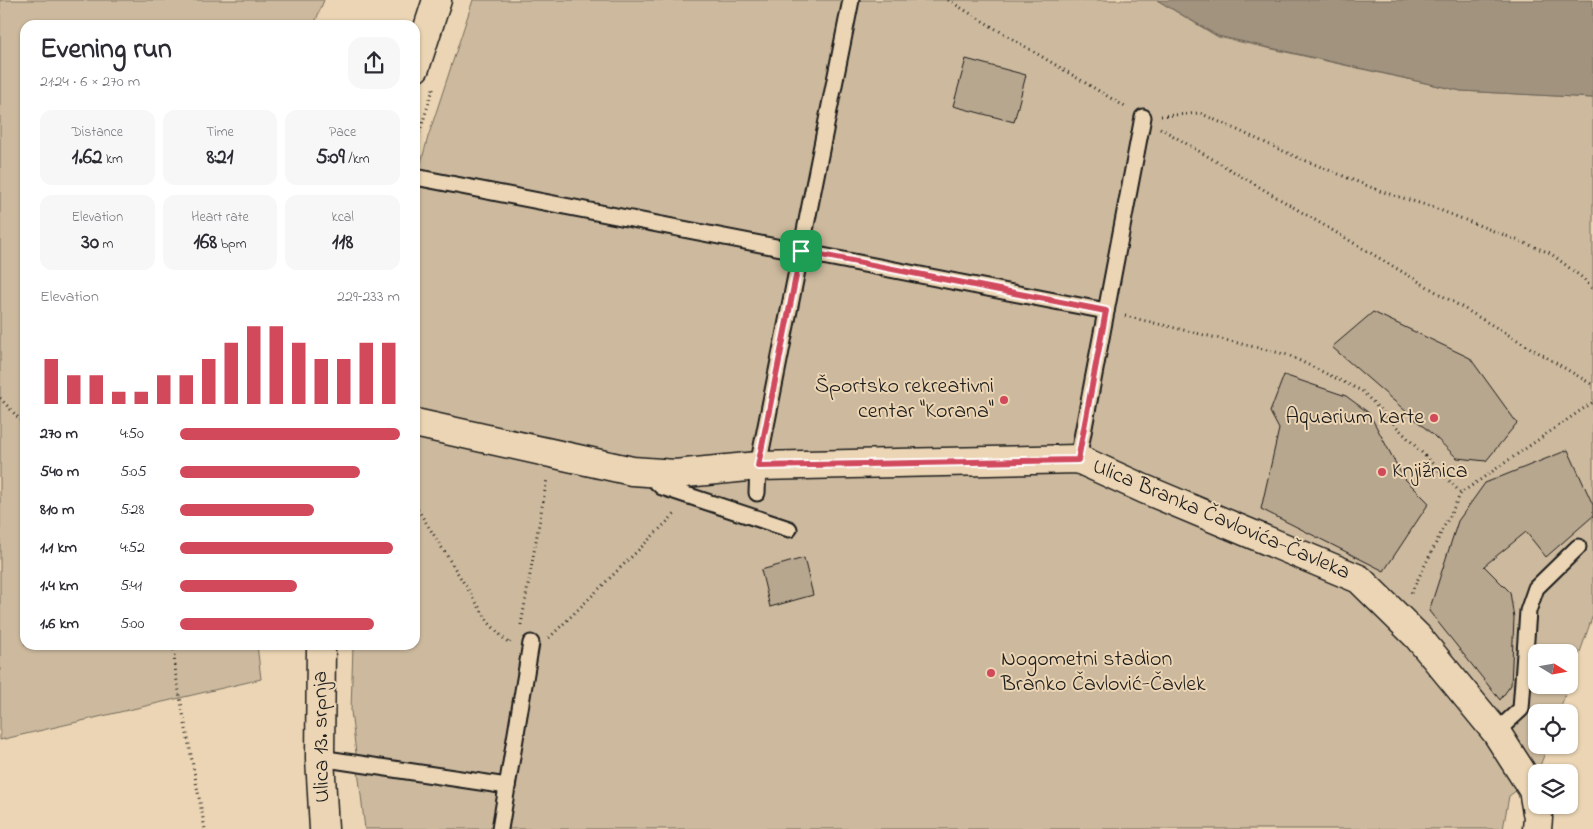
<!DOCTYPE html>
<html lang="en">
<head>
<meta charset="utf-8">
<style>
	body { margin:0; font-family:"Indie Flower",sans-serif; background:#f7f7f7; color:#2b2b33; height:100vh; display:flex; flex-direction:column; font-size:19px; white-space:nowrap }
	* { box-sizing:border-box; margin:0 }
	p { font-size:16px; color:#7c7c81 }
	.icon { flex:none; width:28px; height:28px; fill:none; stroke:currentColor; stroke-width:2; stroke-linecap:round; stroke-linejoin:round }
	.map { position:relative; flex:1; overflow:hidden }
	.sheet { position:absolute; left:20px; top:20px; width:400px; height:630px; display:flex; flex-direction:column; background:#fff; border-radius:15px; box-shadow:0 1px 4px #0004 }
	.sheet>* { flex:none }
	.needle { width:32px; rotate:101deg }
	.tools { position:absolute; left:1528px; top:644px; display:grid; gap:10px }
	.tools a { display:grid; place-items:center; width:50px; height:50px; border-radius:10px; background:#fff; box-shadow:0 1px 4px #0004; font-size:25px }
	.pin { position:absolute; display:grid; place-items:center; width:42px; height:42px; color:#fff; margin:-21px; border-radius:10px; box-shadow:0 2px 8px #0006 }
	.round { display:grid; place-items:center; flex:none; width:52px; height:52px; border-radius:15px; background:#f7f7f7 }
	.overview { display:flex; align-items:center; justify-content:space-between; height:85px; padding:0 20px }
	h1 { font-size:28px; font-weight:700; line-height:38px }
	.stats { display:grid; grid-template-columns:repeat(3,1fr); gap:8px; height:85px; padding:5px 20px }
	.stats div { display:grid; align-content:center; border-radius:12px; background:#f7f7f7; text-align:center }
	.stats b { font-size:21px; font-weight:700 }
	.stats small { font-size:14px; font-weight:400 }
	.stats p { font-size:14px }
	.chart { height:140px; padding:10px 20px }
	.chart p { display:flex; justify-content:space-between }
	.chart svg { width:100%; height:90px; margin-top:5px; stroke:#d1495b; stroke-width:6 }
	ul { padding:0 20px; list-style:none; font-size:16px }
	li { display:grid; grid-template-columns:80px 60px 1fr; align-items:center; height:38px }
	li i { height:12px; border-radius:6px; background:#d1495b }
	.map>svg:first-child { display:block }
	.green { fill:#cdba9e; stroke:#746b5d; fill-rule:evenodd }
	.water { fill:#a1937e; stroke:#6c6357 }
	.building { fill:#b8a78f; stroke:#1c1c1c }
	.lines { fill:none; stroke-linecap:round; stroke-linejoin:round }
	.service-casing { stroke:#1c1c1c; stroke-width:19 }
	.minor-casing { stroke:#1c1c1c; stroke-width:31 }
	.tertiary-casing { stroke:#1c1c1c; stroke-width:31 }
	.path { stroke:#1c1c1c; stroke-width:3; stroke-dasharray:1 4; stroke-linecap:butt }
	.service { stroke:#ebd5b4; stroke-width:15 }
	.minor { stroke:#ebd5b4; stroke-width:28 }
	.tertiary { stroke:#ebd5b4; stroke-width:28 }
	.route-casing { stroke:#fff; stroke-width:10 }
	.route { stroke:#d1495b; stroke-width:6 }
	.poi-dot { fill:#d1495b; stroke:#ebd5b4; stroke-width:2 }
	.labels { text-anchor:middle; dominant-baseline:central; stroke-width:4; stroke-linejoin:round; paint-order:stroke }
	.poi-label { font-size:22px; fill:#1c1c1c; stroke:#ebd5b4; text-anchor:end }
	.street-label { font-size:22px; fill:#1c1c1c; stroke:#ebd5b4 }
</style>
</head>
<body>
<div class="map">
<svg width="1593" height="829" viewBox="0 0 1593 829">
	<rect width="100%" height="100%" fill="#ebd5b4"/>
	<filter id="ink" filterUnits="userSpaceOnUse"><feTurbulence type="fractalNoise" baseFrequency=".02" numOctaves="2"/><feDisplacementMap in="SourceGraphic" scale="10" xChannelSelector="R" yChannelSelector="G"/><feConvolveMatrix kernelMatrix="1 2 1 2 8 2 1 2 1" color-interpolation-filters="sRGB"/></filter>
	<g filter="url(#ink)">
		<g class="green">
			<polygon points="0,0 324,0 314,25 25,25 25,645 257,645 261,679 0,740"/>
			<path d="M473,0H1157L1218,37L1461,91L1593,98V615L1559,712H1536V745H1548L1536,776L1509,796L1503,829H365L351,711L353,645H415V185L428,137ZM1536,652H1569V685H1536Z"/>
		</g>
		<polygon class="water" points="1157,0 1593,0 1593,98 1461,91 1218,36"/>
		<g class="building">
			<polygon points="966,59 1026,75 1014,122 953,106"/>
			<polygon points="1373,312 1470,358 1517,423 1486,461 1457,458 1432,434 1332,347"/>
			<polygon points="1284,375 1346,396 1369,413 1403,477 1429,503 1384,571 1261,509 1279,429 1270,412"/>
			<polygon points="1568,450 1593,505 1593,516 1546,557 1526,532 1484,566 1510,592 1514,618 1511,685 1500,700 1429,611 1458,521 1485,483"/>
			<polygon points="804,558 813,595 770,607 761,570"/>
		</g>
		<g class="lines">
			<defs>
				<g id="service">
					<polyline points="415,177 1106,311"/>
					<polyline points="1078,459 1143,117"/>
					<polyline points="647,473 662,487 789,529"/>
					<polyline points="757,493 758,466 851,0"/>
					<polyline points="1496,732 1521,709 1528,611 1536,588 1578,547"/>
					<polyline points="320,758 507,786"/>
					<polyline points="500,829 531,643"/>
				</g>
				<polyline id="minor" points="415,423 632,471 675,474 758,466 1078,459 1144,489 1359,579 1418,637 1496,732 1533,790 1538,818 1537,829"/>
				<g id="tertiary">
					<polyline points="415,68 437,0"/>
					<polyline points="321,645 320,758 324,829"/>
				</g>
			</defs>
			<use href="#service" class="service-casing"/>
			<use href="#minor" class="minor-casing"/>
			<use href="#tertiary" class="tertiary-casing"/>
			<g class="path">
				<polyline points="948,0 1127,108"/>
				<polyline points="1161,116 1200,113 1292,155 1380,191 1432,207 1550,253 1584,279 1593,290"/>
				<polyline points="1160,128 1593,385"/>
				<polyline points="415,147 434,86"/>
				<polyline points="1125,316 1288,355 1362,391 1461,493 1593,402"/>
				<polyline points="0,398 25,425"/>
				<polyline points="415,505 489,623 509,644 510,642"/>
				<polyline points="1411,593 1461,493"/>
				<polyline points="521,625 547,479"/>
				<polyline points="549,638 676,513"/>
				<polyline points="173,645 176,676 205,829"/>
			</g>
			<use href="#service" class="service"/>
			<use href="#minor" class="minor"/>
			<use href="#tertiary" class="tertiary"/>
		</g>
	</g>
	<g class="lines" filter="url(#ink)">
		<defs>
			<polygon id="route" points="801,251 1106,311 1078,460 758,466"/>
		</defs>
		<use href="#route" class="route-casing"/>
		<use href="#route" class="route"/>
	</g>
	<g class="poi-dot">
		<circle cx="1004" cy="400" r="5"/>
		<circle cx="1434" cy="418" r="5"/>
		<circle cx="1382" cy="472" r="5"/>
		<circle cx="991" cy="673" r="5"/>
	</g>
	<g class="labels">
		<g class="poi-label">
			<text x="994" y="387">Športsko rekreativni<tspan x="994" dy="25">centar "Korana"</tspan></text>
			<text x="1424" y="418">Aquarium karte</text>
			<text x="1392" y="472" text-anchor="start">Knjižnica</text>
			<text x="1001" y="660" text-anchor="start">Nogometni stadion<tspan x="1001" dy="25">Branko Čavlović-Čavlek</tspan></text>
		</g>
		<g class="street-label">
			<text transform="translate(1221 520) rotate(23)">Ulica Branka Čavlovića-Čavleka</text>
			<text transform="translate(322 737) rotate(-91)">Ulica 13. srpnja</text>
		</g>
	</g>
</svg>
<div class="tools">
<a><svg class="needle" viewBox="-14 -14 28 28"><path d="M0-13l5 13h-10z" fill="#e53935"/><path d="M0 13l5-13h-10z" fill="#7c7c81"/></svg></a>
<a><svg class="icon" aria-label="locate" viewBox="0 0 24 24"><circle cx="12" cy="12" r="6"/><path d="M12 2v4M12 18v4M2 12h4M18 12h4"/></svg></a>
<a><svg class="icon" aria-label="layers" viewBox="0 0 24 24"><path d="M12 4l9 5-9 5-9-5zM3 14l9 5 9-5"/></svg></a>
</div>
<div class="pin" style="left:801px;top:251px;background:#1e9e55"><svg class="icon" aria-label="arrive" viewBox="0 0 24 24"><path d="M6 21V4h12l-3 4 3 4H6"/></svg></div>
<section class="sheet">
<div class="overview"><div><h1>Evening run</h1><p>21:24 · 6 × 270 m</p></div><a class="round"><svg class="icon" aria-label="share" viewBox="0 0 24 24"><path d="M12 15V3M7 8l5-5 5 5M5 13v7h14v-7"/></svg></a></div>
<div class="stats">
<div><p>Distance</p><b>1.62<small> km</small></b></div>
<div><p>Time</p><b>8:21</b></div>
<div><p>Pace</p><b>5:09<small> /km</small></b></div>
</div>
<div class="stats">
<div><p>Elevation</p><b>30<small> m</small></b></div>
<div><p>Heart rate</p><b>168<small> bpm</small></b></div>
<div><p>kcal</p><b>118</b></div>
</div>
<div class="chart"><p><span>Elevation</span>229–233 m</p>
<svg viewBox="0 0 160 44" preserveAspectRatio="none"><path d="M5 44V22M15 44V30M25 44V30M35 44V38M45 44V38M55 44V30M65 44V30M75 44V22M85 44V14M95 44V6M105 44V6M115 44V14M125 44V22M135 44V22M145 44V14M155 44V14"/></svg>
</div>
<ul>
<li><b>270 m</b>4:50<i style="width:100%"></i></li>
<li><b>540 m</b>5:05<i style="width:82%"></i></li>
<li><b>810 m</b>5:28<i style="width:61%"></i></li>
<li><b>1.1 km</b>4:52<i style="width:97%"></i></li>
<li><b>1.4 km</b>5:41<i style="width:53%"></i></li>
<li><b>1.6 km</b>5:00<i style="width:88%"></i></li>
</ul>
</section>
</div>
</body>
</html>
